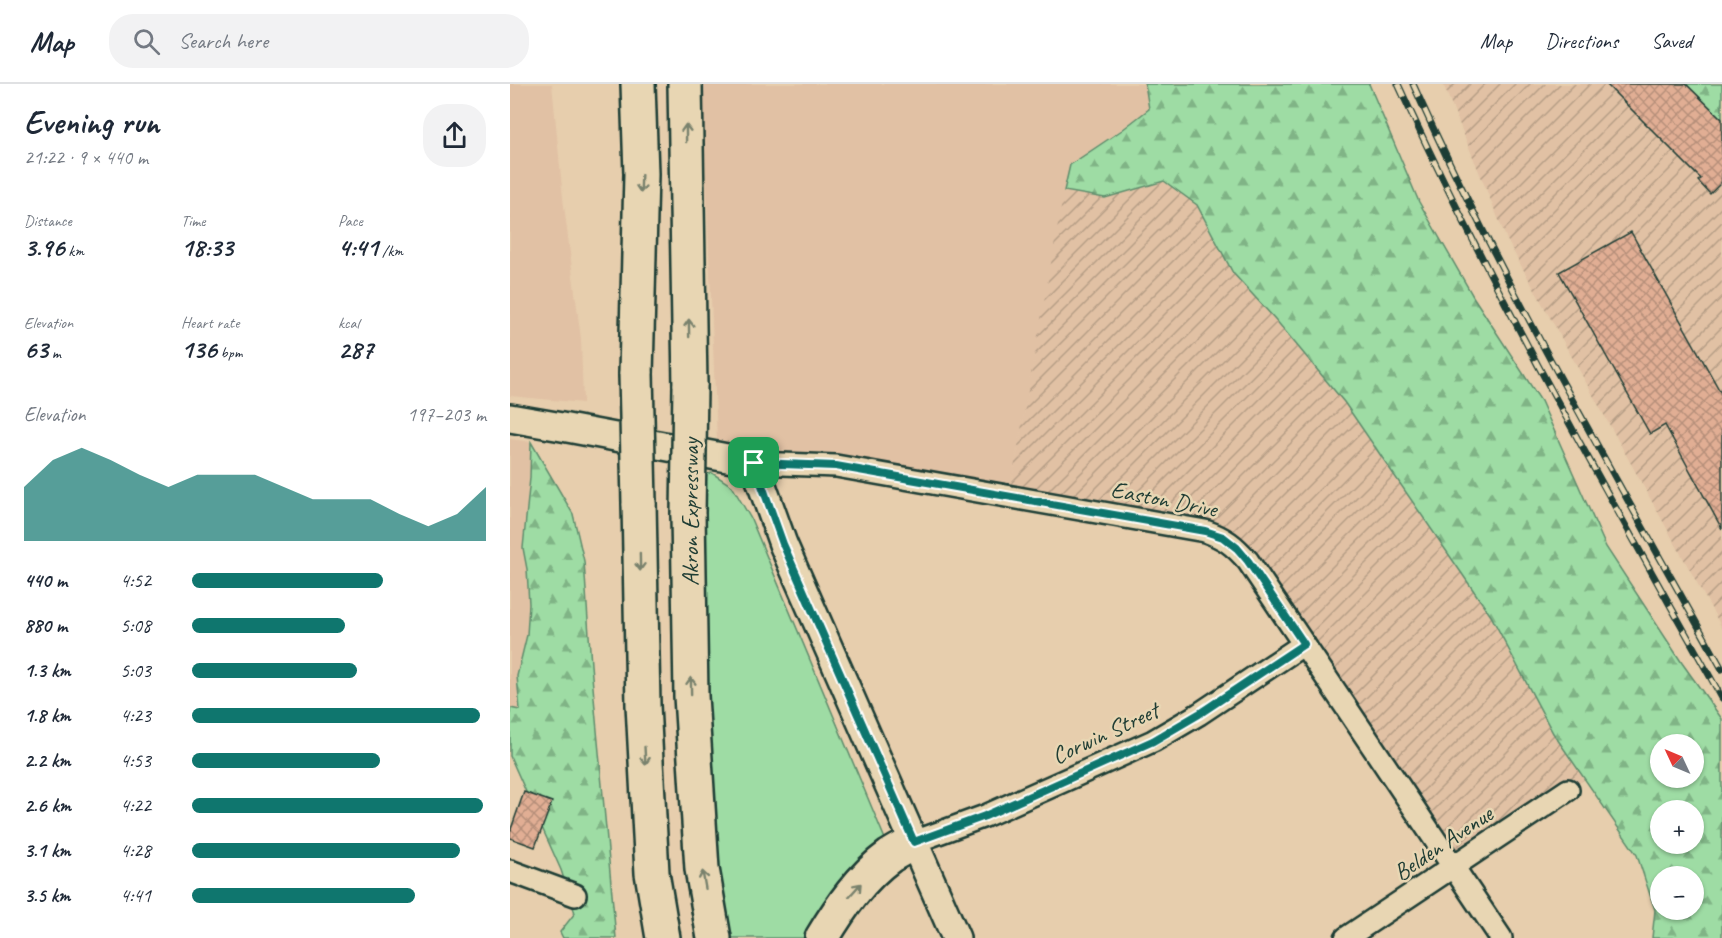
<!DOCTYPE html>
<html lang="en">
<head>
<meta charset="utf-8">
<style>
	body { margin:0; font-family:Caveat,sans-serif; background:#f2f2f3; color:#1f2937; height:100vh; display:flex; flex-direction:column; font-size:22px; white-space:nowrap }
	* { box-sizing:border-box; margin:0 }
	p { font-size:20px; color:#747a83 }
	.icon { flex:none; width:33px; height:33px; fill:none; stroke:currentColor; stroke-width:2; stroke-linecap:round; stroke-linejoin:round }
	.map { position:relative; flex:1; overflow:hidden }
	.drawer { display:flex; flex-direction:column; background:#fff; width:510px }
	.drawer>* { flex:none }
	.needle { width:39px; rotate:314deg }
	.controls { position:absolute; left:1140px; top:650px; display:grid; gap:12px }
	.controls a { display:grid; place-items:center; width:54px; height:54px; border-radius:50%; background:#fff; box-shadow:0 2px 4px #0004; font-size:30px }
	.pin { position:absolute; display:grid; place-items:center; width:51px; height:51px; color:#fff; margin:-26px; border-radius:12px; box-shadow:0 3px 9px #0006 }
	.round { display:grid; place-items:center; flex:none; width:63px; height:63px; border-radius:24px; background:#f2f2f3 }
	.summary { display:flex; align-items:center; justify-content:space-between; height:102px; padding:0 24px }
	h1 { font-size:33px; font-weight:700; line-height:45px }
	.stats { display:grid; grid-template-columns:repeat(3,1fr); gap:9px; height:102px; padding:6px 24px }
	.stats div { display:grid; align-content:center }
	.stats b { font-size:26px; font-weight:700 }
	.stats small { font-size:16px; font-weight:400 }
	.stats p { font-size:16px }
	.chart { height:168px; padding:12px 24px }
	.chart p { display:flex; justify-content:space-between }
	.chart svg { width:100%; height:108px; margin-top:6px; fill:#0f766e; opacity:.7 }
	ul { padding:0 24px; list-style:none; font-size:20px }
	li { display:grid; grid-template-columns:96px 72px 1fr; align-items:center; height:45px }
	li i { height:15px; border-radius:8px; background:#0f766e }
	header { display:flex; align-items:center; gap:36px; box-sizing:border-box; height:84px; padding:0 30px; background:#fff; border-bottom:2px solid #e0e1e3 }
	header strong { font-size:28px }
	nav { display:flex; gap:33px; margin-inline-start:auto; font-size:21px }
	.search { width:420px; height:54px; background:#f2f2f3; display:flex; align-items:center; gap:15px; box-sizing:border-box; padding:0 21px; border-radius:24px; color:#747a83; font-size:22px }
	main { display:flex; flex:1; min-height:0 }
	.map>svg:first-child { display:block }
	.built { fill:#e1c1a4 }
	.industrial { fill:url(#industrial-furrows) }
	.grass { fill:#9edca4; stroke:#5e8c6c; stroke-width:1.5 }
	.forest { fill:url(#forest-firs); stroke:#5e8c6c; stroke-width:1.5; fill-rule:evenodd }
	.building { fill:url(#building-cross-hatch); stroke:#1f3d34; stroke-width:1.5 }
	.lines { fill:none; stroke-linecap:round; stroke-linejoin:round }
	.minor-casing { stroke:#1f3d34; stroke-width:26 }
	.tertiary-casing { stroke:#1f3d34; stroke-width:32 }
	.motorway-casing { stroke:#1f3d34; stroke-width:38 }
	.minor { stroke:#e8d6b3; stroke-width:21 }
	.tertiary { stroke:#e8d6b3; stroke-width:27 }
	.motorway { stroke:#e8d6b3; stroke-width:33 }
	.rail-casing { stroke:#1f3d34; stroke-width:7 }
	.rail { stroke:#e8d6b3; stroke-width:4.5; stroke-dasharray:14; stroke-linecap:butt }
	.motorway-bridge-casing { stroke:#1f3d34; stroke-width:38; stroke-linecap:butt }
	.motorway-bridge { stroke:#e8d6b3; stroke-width:33 }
	.oneway { stroke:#79826d }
	.route-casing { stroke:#fff; stroke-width:12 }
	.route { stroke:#0f766e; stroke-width:8 }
	.labels { text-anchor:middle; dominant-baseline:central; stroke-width:5; stroke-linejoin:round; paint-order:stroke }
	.street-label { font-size:24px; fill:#1f3d34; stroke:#e8d6b3 }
</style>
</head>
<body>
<header>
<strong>Map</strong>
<div class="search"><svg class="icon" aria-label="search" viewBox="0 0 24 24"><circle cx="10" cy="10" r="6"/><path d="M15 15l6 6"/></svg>Search here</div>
<nav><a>Map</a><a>Directions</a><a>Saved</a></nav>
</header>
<main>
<section class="drawer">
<div class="summary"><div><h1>Evening run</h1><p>21:22 · 9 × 440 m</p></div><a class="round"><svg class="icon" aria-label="share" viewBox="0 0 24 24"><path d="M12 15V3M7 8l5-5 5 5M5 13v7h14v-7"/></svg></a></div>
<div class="stats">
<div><p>Distance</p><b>3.96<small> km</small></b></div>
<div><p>Time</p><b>18:33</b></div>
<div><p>Pace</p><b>4:41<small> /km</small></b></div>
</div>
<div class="stats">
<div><p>Elevation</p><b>63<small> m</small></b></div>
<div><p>Heart rate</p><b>136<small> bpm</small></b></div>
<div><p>kcal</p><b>287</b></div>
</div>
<div class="chart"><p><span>Elevation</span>197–203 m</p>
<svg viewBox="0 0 160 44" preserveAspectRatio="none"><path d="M0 44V22L10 11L20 6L30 11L40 17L50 22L60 17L70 17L80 17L90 22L100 27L110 27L120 27L130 33L140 38L150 33L160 22V44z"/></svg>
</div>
<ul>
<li><b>440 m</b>4:52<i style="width:65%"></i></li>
<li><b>880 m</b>5:08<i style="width:52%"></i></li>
<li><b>1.3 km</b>5:03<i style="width:56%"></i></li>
<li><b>1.8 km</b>4:23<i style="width:98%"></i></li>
<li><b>2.2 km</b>4:53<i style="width:64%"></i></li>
<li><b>2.6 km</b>4:22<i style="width:99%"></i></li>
<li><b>3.1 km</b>4:28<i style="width:91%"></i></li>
<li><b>3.5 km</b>4:41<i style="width:76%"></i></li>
</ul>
</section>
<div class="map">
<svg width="1212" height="854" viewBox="0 0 1212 854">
	<defs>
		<pattern id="industrial-furrows" width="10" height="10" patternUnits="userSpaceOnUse" patternTransform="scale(1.5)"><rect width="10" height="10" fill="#e1c1a4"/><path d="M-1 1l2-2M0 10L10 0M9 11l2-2" fill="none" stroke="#b69e86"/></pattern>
		<pattern id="forest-firs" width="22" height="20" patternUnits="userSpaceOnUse" patternTransform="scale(1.5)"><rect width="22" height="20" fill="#9edca4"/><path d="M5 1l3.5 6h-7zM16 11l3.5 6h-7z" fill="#80b486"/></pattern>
		<pattern id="building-cross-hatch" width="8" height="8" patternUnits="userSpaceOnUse" patternTransform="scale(1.5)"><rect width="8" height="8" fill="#e1ae94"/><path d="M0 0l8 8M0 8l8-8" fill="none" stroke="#b68f7a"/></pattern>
	</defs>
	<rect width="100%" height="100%" fill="#e7cead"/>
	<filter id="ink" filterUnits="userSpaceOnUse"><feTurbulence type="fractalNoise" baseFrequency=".0167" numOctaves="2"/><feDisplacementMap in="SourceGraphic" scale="12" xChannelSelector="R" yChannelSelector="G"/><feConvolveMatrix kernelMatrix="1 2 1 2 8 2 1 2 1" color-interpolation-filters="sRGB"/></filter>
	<g filter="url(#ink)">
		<g class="built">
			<polygon points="0,0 42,0 53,114 71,255 73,319 0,312"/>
			<polygon points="192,0 635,0 639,25 560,82 501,402 207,356"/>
			<polygon points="0,355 21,358 20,393 13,464 17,485 19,520 17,551 7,592 10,626 0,624"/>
		</g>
		<g class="industrial">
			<polygon points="933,0 1176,0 1212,35 1212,544 997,156"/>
			<polygon points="654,97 687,121 723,189 765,235 834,318 981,532 1043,649 1075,695 944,782 727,464 499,412 554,107 595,114"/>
		</g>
		<polygon class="grass" points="202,389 222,402 241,435 375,755 337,791 303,838 295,854 219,854 206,783 197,589 191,391"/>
		<g class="forest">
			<path d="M635,0H859L909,118L964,214L1031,317L1096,463L1172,579L1212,635V854H1142L1145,826L1127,771L1043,649L981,532L834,318L765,235L723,189L687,121L654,97L595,114L554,107L560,81L612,46L639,25ZM1150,660H1184V693H1150ZM1150,726H1184V759H1150ZM1150,792H1184V825H1150Z"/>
			<polygon points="1176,0 1212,0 1212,35"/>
			<polygon points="21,358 63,430 74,477 81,581 106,854 53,854 50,848 65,829 51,786 0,672 0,624 10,626 7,592 17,551 19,520 17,485 13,464 20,394"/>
		</g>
		<g class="building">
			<polygon points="1096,0 1176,0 1212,35 1212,98 1200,110 1188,97 1191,95"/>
			<polygon points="1121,148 1212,311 1212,445 1155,341 1140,350 1049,188"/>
			<polygon points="14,708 42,718 25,763 0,754 0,748"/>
		</g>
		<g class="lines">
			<defs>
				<g id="minor">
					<path d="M244,379L326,382L695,447C715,454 724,461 738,477L991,854"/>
					<polyline points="404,758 475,732 643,657 689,630 794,560"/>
					<polyline points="0,787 65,811"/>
					<polyline points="836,854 1058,706"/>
				</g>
				<polyline id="tertiary" points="0,334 52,343 244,379 273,460 446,854"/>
				<g id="motorway">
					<polyline points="175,0 180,302"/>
					<polyline points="126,290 131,90 128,0"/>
					<polyline points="129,419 133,621 142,789 153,854"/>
					<polyline points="178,430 181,612 192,785 204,854"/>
					<path d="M312,854C330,824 351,793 380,772C388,767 396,763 404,758"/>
				</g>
			</defs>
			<use href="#minor" class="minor-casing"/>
			<use href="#tertiary" class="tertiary-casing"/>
			<use href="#motorway" class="motorway-casing"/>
			<use href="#minor" class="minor"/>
			<use href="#tertiary" class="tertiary"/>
			<use href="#motorway" class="motorway"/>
			<defs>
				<g id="rail">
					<path d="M888,0C984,211 1099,412 1212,614"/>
					<path d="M903,0C993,201 1105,392 1212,585"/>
				</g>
			</defs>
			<use href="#rail" class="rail-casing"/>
			<use href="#rail" class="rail"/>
			<defs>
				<g id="motorway-bridge">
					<polyline points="126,290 129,419"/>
					<polyline points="178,430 180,302"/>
				</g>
			</defs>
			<use href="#motorway-bridge" class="motorway-bridge-casing"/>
			<use href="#motorway-bridge" class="motorway-bridge"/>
		</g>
		<defs><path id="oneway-shaft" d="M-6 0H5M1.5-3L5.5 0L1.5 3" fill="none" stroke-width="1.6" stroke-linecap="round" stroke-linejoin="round" transform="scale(1.5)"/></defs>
		<g class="oneway">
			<use href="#oneway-shaft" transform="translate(176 49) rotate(-91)"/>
			<use href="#oneway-shaft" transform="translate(131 100) rotate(92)"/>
			<use href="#oneway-shaft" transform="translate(179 244) rotate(-91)"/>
			<use href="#oneway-shaft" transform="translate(130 478) rotate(89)"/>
			<use href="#oneway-shaft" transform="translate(181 602) rotate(-91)"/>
			<use href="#oneway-shaft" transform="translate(135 672) rotate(87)"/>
			<use href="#oneway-shaft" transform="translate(194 796) rotate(-100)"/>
			<use href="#oneway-shaft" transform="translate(345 806) rotate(-48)"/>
		</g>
	</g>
	<g class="lines" filter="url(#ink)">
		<defs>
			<polygon id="route" points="244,379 326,382 695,447 713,453 727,464 738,477 794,560 689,630 643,657 475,732 404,758 273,460"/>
		</defs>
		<use href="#route" class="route-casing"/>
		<use href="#route" class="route"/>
	</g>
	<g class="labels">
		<g class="street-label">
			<text transform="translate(654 415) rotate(11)">Easton Drive</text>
			<text transform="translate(180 428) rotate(-90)">Akron Expressway</text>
			<text transform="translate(595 649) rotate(-25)">Corwin Street</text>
			<text transform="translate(933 759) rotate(-34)">Belden Avenue</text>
		</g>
	</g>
</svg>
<div class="controls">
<a><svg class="needle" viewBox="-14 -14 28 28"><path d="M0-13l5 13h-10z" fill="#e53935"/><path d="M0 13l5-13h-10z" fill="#747a83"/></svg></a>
<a>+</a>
<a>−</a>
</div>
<div class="pin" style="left:244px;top:379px;background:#1e9e55"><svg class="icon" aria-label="arrive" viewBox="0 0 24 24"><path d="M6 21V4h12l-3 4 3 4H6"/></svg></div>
</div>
</main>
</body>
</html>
